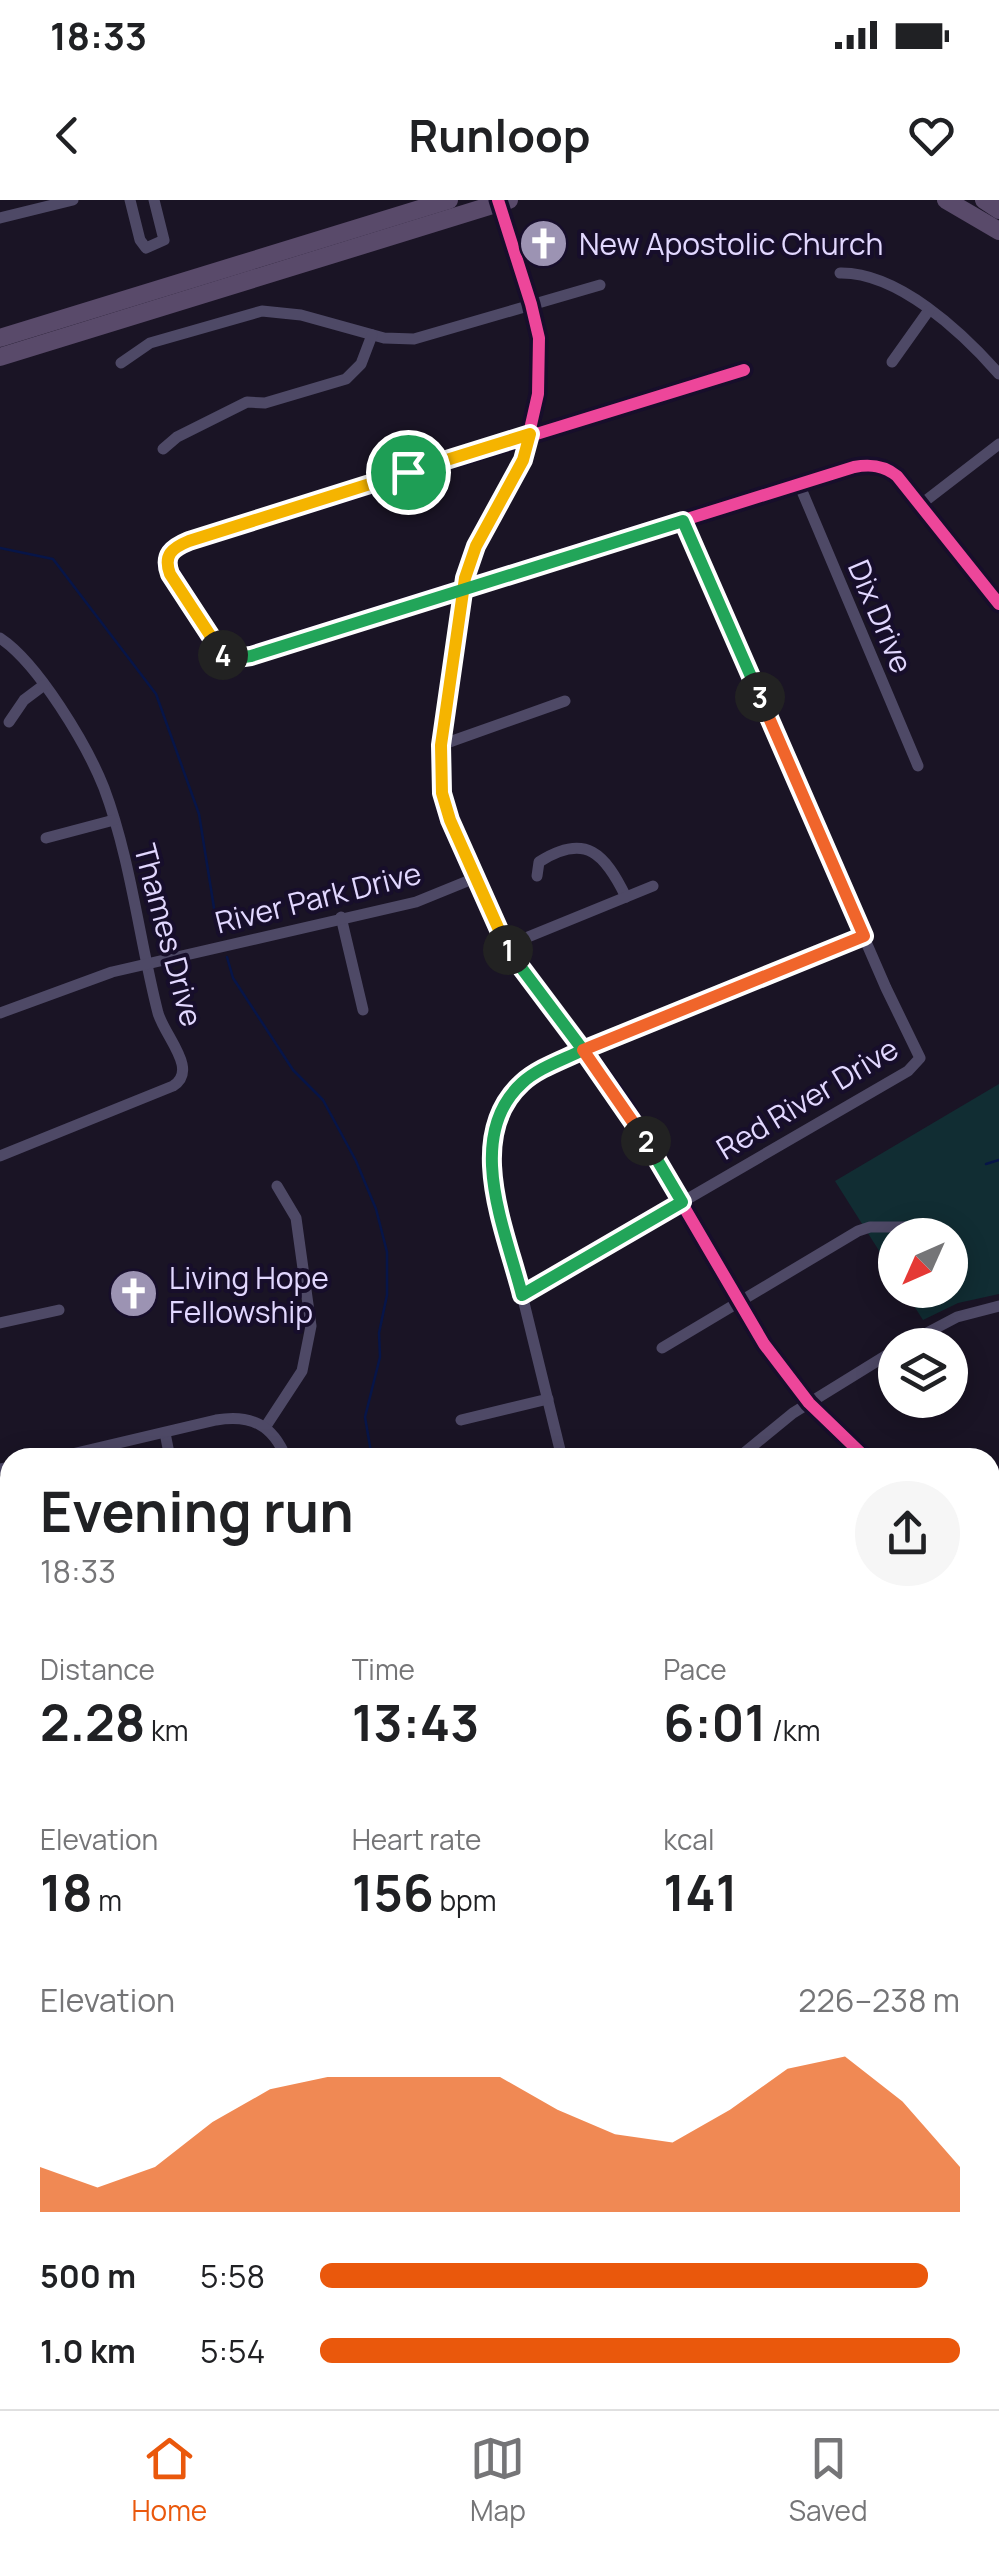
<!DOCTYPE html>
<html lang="en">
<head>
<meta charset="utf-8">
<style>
	body { margin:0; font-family:Manrope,sans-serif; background:#f6f6f6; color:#202124; height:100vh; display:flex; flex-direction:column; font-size:38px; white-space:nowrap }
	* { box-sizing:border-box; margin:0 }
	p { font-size:32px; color:#757577 }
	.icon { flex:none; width:55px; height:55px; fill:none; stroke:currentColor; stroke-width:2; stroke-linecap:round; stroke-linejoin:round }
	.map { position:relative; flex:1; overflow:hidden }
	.details { position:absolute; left:0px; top:1248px; width:1000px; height:962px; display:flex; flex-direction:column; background:#fff; border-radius:30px 30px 0 0; box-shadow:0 5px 25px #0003 }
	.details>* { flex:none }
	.needle { width:65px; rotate:225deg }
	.fabs { position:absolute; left:878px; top:1018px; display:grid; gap:20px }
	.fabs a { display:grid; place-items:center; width:90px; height:90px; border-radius:50%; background:#fff; box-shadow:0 5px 25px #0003; font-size:50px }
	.pin { position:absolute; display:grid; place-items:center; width:85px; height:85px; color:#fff; margin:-42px; border:5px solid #fff; border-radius:50%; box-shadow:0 2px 10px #0007 }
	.km { position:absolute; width:50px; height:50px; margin:-25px; border-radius:50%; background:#222; color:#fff; font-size:28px; line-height:50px; text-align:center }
	.round { display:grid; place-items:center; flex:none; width:105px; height:105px; border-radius:52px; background:#f6f6f6 }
	.summary { display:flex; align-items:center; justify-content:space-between; height:170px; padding:0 40px }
	h1 { font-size:55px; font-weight:700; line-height:75px }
	.stats { display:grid; grid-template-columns:repeat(3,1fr); gap:15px; height:170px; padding:10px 40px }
	.stats div { display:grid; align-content:center }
	.stats b { font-size:50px; font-weight:700 }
	.stats small { font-size:28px; font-weight:400 }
	.stats p { font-size:28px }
	.chart { height:280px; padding:20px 40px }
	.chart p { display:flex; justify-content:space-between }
	.chart svg { width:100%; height:180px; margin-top:10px; fill:#ea580c; opacity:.7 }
	ul { padding:0 40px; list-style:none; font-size:32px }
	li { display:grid; grid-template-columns:160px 120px 1fr; align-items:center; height:75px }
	li i { height:25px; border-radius:12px; background:#ea580c }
	.status { display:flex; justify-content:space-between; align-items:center; height:70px; padding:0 50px; background:#fff; direction:ltr }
	.status svg { height:28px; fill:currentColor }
	header { display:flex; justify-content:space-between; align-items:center; height:130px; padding:0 40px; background:#fff; font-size:45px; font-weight:700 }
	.tab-bar { display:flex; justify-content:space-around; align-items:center; height:140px; border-top:2px solid #e0e0e0; background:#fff; font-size:28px; color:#757577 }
	.tab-bar a { display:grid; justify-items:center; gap:5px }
	.tab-bar .selected { color:#ea580c }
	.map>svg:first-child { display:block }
	.green { fill:#112d33 }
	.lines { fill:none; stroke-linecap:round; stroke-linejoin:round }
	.stream { stroke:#071548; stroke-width:2.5 }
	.minor { stroke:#4e4966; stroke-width:11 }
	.tertiary { stroke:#4e4966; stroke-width:14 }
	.secondary { stroke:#524c6b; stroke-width:15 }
	.primary { stroke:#594a6a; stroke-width:18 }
	.cycleway-casing { stroke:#170e2b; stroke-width:19 }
	.cycleway { stroke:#ed469a; stroke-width:12 }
	.split-1-casing { stroke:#fff; stroke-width:20 }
	.split-2-casing { stroke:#fff; stroke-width:20 }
	.split-3-casing { stroke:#fff; stroke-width:20 }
	.split-4-casing { stroke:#fff; stroke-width:20 }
	.split-5-casing { stroke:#fff; stroke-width:20 }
	.split-1 { stroke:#f5b400; stroke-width:12 }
	.split-2 { stroke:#22a559; stroke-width:12 }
	.split-3 { stroke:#f0652b; stroke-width:12 }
	.split-4 { stroke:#22a559; stroke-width:12 }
	.split-5 { stroke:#f5b400; stroke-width:12 }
	.labels { text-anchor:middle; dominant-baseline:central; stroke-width:8; stroke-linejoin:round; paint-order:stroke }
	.poi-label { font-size:30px; fill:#e2d8ff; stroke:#170e2b; text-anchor:start }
	.street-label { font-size:30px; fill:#e2d8ff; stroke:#170e2b }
</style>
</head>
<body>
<div class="status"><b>18:33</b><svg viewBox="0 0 49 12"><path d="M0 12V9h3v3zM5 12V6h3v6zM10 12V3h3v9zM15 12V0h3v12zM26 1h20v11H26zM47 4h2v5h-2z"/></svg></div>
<header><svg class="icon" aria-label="back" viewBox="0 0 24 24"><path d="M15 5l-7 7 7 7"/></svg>Runloop<svg class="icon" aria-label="heart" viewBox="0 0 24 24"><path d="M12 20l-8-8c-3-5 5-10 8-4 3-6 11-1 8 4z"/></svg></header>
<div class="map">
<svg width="999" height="2209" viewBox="0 0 999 2209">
	<rect width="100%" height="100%" fill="#1a1425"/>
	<polygon class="green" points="999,884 999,1094 958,1103 923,1120 904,1090 950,1090 950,1035 895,1035 895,1076 835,981"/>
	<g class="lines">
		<g class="stream">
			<polyline points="0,348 53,359 156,494 199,614 218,733"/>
			<polyline points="227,757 233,778 293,870 323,900 356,961 376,1009 387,1052 387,1095 379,1133 380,1157 365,1217 372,1258"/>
			<polyline points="986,964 999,960"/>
			<polyline points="770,2200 775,2209"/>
		</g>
		<g class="minor">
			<polyline points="130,0 140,40 146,48 164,40 154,0"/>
			<polyline points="0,18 73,0"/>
			<path d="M840,73C898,72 962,132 999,174"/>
			<polyline points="892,162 929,110"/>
			<polyline points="121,163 150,143 262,111 301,115 384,138 414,139 600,85"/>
			<path d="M744,170L189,341L170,352L167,366L218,450L230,459H238L854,267C870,264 884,265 897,276L999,404"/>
			<polyline points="163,249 177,237 247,202 265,203 346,179 361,164 372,135"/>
			<polyline points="799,284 918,566"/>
			<polyline points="920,305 999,244"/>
			<path d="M0,438C38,463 87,545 104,588C131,660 139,739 158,813C165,837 199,870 173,886L0,956"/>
			<polyline points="9,522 24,500 44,485"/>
			<polyline points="441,545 565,501"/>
			<polyline points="46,638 114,620"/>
			<path d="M537,676L539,662C586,632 605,654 626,697"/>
			<polyline points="341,717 363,810"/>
			<polyline points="506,746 653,686"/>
			<polyline points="0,813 112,772 416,702 475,678"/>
			<polyline points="522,1095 908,871 920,858 886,788 683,321"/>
			<polyline points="0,1123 59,1110"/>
			<polyline points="904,1145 957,1117 999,1106"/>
			<polyline points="662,1148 858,1031 870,1027 905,1027"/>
			<polyline points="461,1220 548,1199"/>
			<polyline points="266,1226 302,1171 311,1126 296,1018 277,986"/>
			<polyline points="165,1233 170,1258"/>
			<path d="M55,1258L216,1220C251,1214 273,1225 286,1258"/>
			<path d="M562,1258L492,972C488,929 504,895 540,870L864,736"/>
			<polyline points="738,1258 793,1213 895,1150"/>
			<polyline points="0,1269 10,1267"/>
			<polyline points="0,1487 10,1484"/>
			<polyline points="990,1500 999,1498"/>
			<polyline points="0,1593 10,1634"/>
			<polyline points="990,1632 999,1630"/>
			<polyline points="990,1763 999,1761"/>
			<polyline points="0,2055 10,2054"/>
			<polyline points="0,2068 10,2067"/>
			<polyline points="50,2200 51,2209"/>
			<polyline points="88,2200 90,2209"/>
			<polyline points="210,2200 212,2209"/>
			<polyline points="670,2200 675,2209"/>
			<polyline points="913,2200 915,2209"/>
			<polyline points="346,2209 346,2200"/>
		</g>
		<g class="tertiary">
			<polyline points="498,0 531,104 539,138 538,194 523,260 476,346 465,378 441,545 442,593 449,620 506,746 625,906 764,1144 809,1203 866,1258"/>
			<polyline points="990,1361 999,1369"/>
			<polyline points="990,2032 999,2039"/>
		</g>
		<g class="secondary">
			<polyline points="0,1921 10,1964"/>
			<polyline points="70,2200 72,2209"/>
		</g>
		<g class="primary">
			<polyline points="946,0 999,31"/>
			<polyline points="984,0 999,10"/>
			<polyline points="0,138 449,0"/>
			<polyline points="0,157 509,0"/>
		</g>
		<defs>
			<g id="cycleway">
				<polyline points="498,0 531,104 539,138 538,194 523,260 476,346 465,378 441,545 442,593 449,620 506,746 625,906 764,1144 809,1203 866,1258"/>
				<path d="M744,170L189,341L170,352L167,366L218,450L230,459H238L854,267C870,264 884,265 897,276L999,404"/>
			</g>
		</defs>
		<use href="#cycleway" class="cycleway-casing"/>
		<use href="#cycleway" class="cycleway"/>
	</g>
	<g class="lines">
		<defs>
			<polyline id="split-1" points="408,272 530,234 523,260 476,346 465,378 441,545 442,593 450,620 508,750"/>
			<path id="split-2" d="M508,750L583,850C563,860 538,868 522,883C463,937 506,1031 522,1095L682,1002L646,941"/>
			<polyline id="split-3" points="646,941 583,850 864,736 760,497"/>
			<polyline id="split-4" points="223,455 230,459 251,456 683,321 760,497"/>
			<path id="split-5" d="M223,455L170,374C163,355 172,348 189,341L408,272"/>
		</defs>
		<use href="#split-1" class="split-1-casing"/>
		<use href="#split-2" class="split-2-casing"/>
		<use href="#split-3" class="split-3-casing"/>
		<use href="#split-4" class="split-4-casing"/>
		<use href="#split-5" class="split-5-casing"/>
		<use href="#split-1" class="split-1"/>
		<use href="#split-2" class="split-2"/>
		<use href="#split-3" class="split-3"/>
		<use href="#split-4" class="split-4"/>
		<use href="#split-5" class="split-5"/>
	</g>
	<defs>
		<symbol id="church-disc" viewBox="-11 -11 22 22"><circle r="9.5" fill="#9c93b3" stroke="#170e2b"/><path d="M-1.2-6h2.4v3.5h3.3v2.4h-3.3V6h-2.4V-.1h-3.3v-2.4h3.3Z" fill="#fff"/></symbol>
	</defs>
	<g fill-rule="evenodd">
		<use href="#church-disc" x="516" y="16" width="55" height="55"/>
		<use href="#church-disc" x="106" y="1066" width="55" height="55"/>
	</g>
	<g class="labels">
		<g class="poi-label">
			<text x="579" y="43">New Apostolic Church</text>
			<text x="169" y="1077">Living Hope<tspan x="169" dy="34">Fellowship</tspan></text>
		</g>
		<g class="street-label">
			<text transform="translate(881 416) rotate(67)">Dix Drive</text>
			<text transform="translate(318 697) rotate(-14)">River Park Drive</text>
			<text transform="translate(169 735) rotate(75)">Thames Drive</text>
			<text transform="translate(807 898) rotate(-31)">Red River Drive</text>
		</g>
	</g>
</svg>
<div class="fabs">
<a><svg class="needle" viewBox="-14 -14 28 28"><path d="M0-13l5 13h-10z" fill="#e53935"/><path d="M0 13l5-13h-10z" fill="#757577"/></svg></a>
<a><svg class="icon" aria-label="layers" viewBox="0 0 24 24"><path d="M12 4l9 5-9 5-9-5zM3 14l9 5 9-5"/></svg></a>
</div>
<div class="pin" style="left:408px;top:272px;background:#1e9e55"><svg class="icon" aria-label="arrive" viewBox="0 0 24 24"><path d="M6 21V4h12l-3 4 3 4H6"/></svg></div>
<b class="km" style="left:508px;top:750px">1</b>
<b class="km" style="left:646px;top:941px">2</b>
<b class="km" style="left:760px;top:497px">3</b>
<b class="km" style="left:223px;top:455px">4</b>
<section class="details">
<div class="summary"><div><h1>Evening run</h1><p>18:33</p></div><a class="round"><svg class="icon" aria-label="share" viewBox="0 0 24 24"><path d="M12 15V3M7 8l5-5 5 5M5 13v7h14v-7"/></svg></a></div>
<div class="stats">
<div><p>Distance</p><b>2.28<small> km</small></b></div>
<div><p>Time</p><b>13:43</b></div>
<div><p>Pace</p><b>6:01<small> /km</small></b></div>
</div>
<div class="stats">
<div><p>Elevation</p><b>18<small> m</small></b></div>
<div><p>Heart rate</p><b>156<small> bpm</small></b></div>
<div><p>kcal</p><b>141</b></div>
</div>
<div class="chart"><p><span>Elevation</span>226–238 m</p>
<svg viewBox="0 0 160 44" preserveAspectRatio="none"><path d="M0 44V33L10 38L20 33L30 22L40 14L50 11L60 11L70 11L80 11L90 19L100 25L110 27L120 19L130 9L140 6L150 17L160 33V44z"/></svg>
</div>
<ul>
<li><b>500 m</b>5:58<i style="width:95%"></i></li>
<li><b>1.0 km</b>5:54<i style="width:100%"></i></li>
</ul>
</section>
</div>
<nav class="tab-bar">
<a class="selected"><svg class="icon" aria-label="home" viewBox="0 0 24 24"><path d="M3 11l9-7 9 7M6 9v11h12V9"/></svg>Home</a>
<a><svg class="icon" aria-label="map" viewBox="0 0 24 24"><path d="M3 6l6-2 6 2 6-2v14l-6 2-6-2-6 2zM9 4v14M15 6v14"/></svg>Map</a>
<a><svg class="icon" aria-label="saved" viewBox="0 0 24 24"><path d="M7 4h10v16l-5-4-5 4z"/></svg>Saved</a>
</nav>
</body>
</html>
